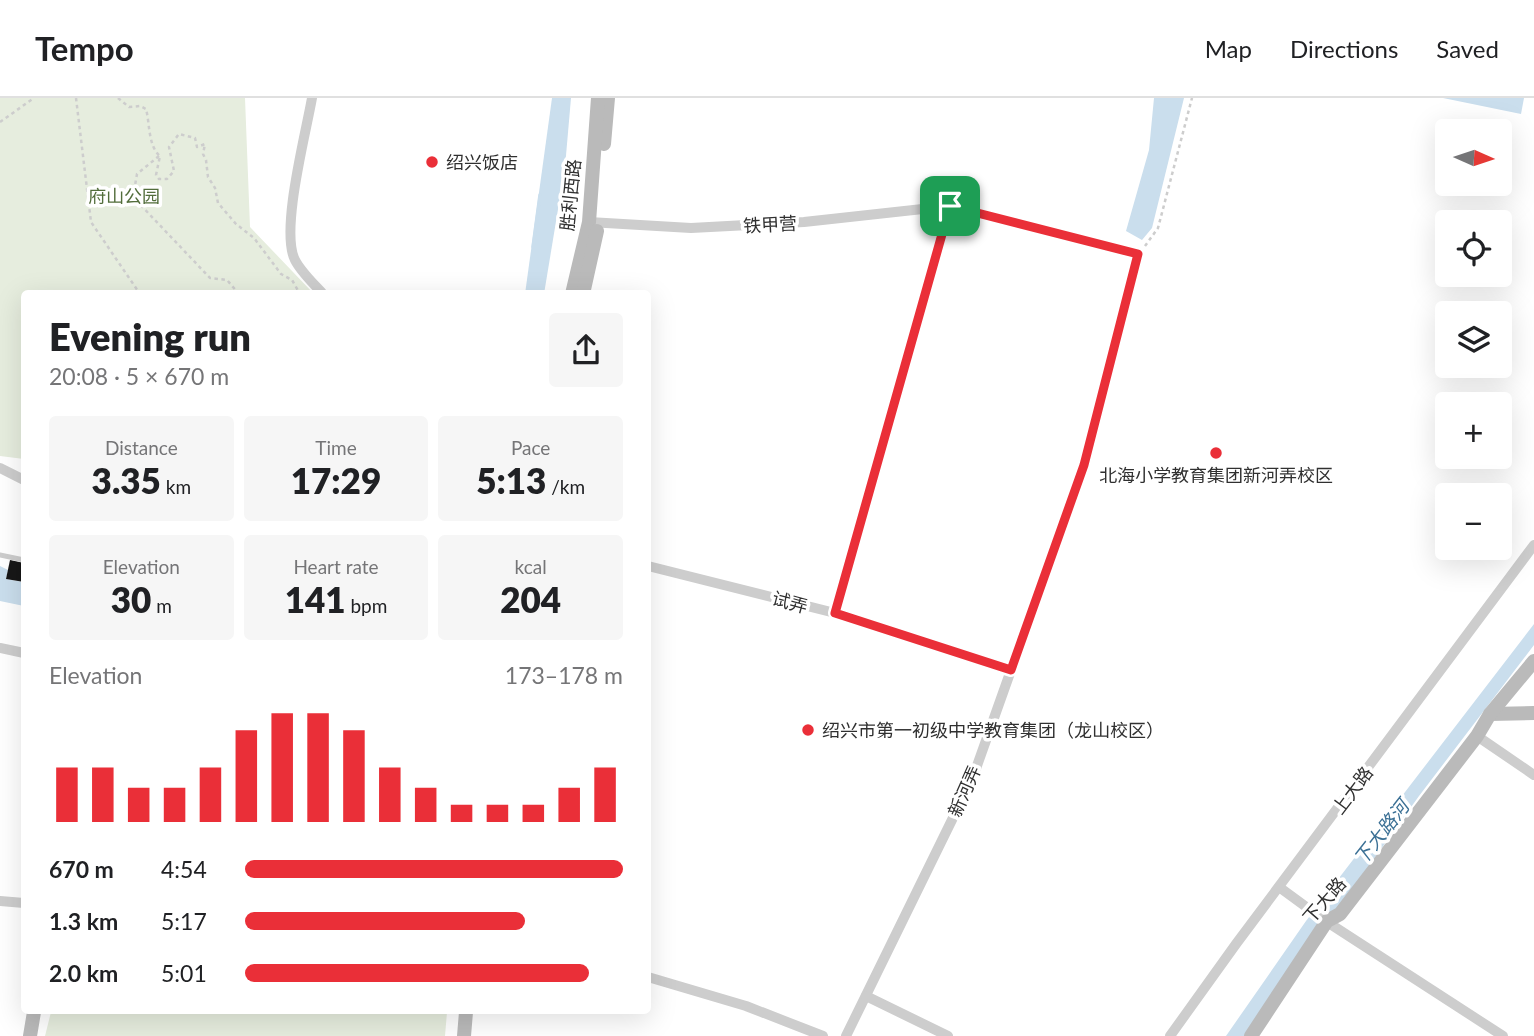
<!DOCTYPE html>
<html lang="en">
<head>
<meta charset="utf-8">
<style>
	body { margin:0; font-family:Lato,"Noto Sans SC",sans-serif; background:#f6f6f6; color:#202124; height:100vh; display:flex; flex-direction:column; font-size:26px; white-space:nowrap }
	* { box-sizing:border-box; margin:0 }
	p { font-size:23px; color:#757577 }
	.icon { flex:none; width:38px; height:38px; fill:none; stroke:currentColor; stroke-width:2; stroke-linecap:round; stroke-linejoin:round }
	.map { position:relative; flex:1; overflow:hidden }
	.details { position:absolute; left:21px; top:192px; width:630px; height:724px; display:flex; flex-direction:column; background:#fff; border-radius:7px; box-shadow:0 7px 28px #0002 }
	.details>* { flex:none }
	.needle { width:46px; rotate:93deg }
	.buttons { position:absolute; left:1435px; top:21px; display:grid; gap:14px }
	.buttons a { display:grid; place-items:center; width:77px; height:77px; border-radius:7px; background:#fff; box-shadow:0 7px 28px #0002; font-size:35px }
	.pin { position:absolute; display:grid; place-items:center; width:60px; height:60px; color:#fff; margin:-30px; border-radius:14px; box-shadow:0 4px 10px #0006 }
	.round { display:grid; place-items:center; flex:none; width:74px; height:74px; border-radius:7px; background:#f6f6f6 }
	.headline { display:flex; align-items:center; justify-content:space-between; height:119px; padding:0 28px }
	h1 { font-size:38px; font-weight:800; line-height:52px }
	.metrics { display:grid; grid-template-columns:repeat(3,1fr); gap:10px; height:119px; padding:7px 28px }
	.metrics div { display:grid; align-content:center; border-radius:7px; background:#f6f6f6; text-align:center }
	.metrics b { font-size:35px; font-weight:800 }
	.metrics small { font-size:19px; font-weight:400 }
	.metrics p { font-size:19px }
	.chart { height:196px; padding:14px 28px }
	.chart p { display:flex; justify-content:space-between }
	.chart svg { width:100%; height:126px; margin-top:7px; stroke:#ea2f38; stroke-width:6 }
	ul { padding:0 28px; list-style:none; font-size:23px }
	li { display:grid; grid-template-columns:112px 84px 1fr; align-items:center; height:52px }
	li i { height:18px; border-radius:9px; background:#ea2f38 }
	header { display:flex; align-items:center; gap:42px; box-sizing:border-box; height:98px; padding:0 35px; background:#fff; border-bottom:2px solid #e0e0e0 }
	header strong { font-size:33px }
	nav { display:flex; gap:38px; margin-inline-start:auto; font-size:24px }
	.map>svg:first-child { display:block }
	.green { fill:#e6edde }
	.water { fill:#cadeed }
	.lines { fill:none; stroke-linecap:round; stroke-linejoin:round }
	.stream { stroke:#cadeed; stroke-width:3.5 }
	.building { fill:#171717 }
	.path { stroke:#cdcdcd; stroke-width:2.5; stroke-dasharray:3.5 3.5; stroke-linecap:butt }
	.lane { stroke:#cdcdcd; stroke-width:5 }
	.street { stroke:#cdcdcd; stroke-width:10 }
	.secondary { stroke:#bababa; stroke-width:14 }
	.route-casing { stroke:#fff; stroke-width:14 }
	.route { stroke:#ea2f38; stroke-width:9 }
	.poi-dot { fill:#ea2f38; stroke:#fff; stroke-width:2.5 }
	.labels { text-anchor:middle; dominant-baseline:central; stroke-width:7; stroke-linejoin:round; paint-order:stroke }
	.poi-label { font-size:18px; fill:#303030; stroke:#fff; text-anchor:start }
	.street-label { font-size:18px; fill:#303030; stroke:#fff }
	.park-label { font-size:18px; fill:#526d3b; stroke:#fff }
	.water-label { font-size:19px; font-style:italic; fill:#3b7095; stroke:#fff }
</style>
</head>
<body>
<header>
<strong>Tempo</strong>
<nav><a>Map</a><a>Directions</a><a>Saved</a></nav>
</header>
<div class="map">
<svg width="1534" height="938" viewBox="0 0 1534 938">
	<rect width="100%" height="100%" fill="#fff"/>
	<g class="green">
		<polygon points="0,0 245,0 250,129 314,196 24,196 24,361 0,358"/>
		<polygon points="51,914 447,914 445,938 45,938"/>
	</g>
	<g class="water">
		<polygon points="552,0 571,0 565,69 544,196 525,196"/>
		<polygon points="1154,0 1184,0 1152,130 1142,142 1126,133 1149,52"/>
		<polygon points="1443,0 1524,0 1521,16"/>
		<polygon points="0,468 8,472 6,481 23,484 24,508 0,503"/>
		<polygon points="1534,526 1534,547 1419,698 1247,938 1226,938 1306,823"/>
	</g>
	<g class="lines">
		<polyline class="stream" points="533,149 540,97"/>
	</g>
	<polygon class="building" points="10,462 24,465 24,484 6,481"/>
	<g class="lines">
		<g class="path">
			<polyline points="76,0 91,124 140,196"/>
			<path d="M118,0L129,9L140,8L146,11C150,26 148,48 160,58L156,77L159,81H167L174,73L169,49L179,36L195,40L197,49L205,46L203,56L206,62L208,79L215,90L218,105L236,126L254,140L281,176L292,182L300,196"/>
			<polyline points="0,24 34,0"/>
			<polyline points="159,58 137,76 133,99 210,180 227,182 239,196"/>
			<polyline points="1145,148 1158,130 1192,0"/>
		</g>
		<polyline class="lane" points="0,457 24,462"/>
		<g class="street">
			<path d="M312,0C306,35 280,133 295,162C301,174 314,186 323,196"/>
			<polyline points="589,124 691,130 804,124 950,108 1138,156 1084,367 973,679 846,938"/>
			<polyline points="0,370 24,382"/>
			<polyline points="648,468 835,515 1011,571"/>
			<polyline points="835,515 950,108"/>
			<polyline points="0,550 24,555"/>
			<polyline points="1477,638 1534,677"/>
			<polyline points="1279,789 1324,822 1503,938"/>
			<polyline points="0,803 24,805"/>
			<polyline points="648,879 746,908 823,938"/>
			<polyline points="866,898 948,938"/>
			<polyline points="1170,938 1236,846 1534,447"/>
		</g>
		<g class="secondary">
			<polyline points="604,46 608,0"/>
			<polyline points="572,196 589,124 598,0"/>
			<polyline points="583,196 597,133"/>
			<polyline points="1490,616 1534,615"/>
			<polyline points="30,938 34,914"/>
			<polyline points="464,938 466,914"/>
			<polyline points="1251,938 1327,823 1340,816 1477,638 1490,616 1534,563"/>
		</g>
	</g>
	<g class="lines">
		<defs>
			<polygon id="route" points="950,108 1138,156 1084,367 1011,572 835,515"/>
		</defs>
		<use href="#route" class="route-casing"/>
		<use href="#route" class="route"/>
	</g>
	<g class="poi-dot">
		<circle cx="432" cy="64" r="7"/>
		<circle cx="1216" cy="355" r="7"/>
		<circle cx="808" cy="632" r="7"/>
	</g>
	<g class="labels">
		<g class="poi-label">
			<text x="446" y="64">绍兴饭店</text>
			<text x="1216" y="377" text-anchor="middle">北海小学教育集团新河弄校区</text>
			<text x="822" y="632">绍兴市第一初级中学教育集团（龙山校区）</text>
		</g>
		<g class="street-label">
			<text transform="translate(570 97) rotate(-84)">胜利西路</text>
			<text transform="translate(770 126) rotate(-3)">铁甲营</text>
			<text transform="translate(790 504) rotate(15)">试弄</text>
			<text transform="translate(1352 692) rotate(-53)">上大路</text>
			<text transform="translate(964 693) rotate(-66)">新河弄</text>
			<text transform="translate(1324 802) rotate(-49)">下大路</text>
		</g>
		<g class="park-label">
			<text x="124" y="98">府山公园</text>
		</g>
		<g class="water-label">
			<text transform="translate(1381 734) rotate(-52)">下大路河</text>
		</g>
	</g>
</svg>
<div class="buttons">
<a><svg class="needle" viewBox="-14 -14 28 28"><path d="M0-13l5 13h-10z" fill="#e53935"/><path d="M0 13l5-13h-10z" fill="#757577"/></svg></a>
<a><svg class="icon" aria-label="locate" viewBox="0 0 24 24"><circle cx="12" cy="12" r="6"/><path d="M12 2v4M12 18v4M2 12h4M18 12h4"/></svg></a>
<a><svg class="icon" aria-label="layers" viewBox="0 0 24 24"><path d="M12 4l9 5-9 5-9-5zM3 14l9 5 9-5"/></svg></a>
<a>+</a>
<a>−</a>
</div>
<div class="pin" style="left:950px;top:108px;background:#1e9e55"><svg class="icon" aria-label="arrive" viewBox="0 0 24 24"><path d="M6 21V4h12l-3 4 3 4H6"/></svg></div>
<section class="details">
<div class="headline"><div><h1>Evening run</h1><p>20:08 · 5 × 670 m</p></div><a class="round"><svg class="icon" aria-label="share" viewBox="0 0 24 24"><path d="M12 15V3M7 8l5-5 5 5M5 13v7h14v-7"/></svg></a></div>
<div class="metrics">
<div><p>Distance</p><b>3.35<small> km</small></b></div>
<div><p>Time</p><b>17:29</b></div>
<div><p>Pace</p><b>5:13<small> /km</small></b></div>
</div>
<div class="metrics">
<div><p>Elevation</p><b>30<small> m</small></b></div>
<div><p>Heart rate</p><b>141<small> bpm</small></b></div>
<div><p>kcal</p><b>204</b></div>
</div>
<div class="chart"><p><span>Elevation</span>173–178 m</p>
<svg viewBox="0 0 160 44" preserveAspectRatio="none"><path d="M5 44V25M15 44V25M25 44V32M35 44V32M45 44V25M55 44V12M65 44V6M75 44V6M85 44V12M95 44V25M105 44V32M115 44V38M125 44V38M135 44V38M145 44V32M155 44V25"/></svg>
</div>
<ul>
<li><b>670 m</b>4:54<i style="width:100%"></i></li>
<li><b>1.3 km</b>5:17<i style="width:74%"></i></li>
<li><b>2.0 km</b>5:01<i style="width:91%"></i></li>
</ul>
</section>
</div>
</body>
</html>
